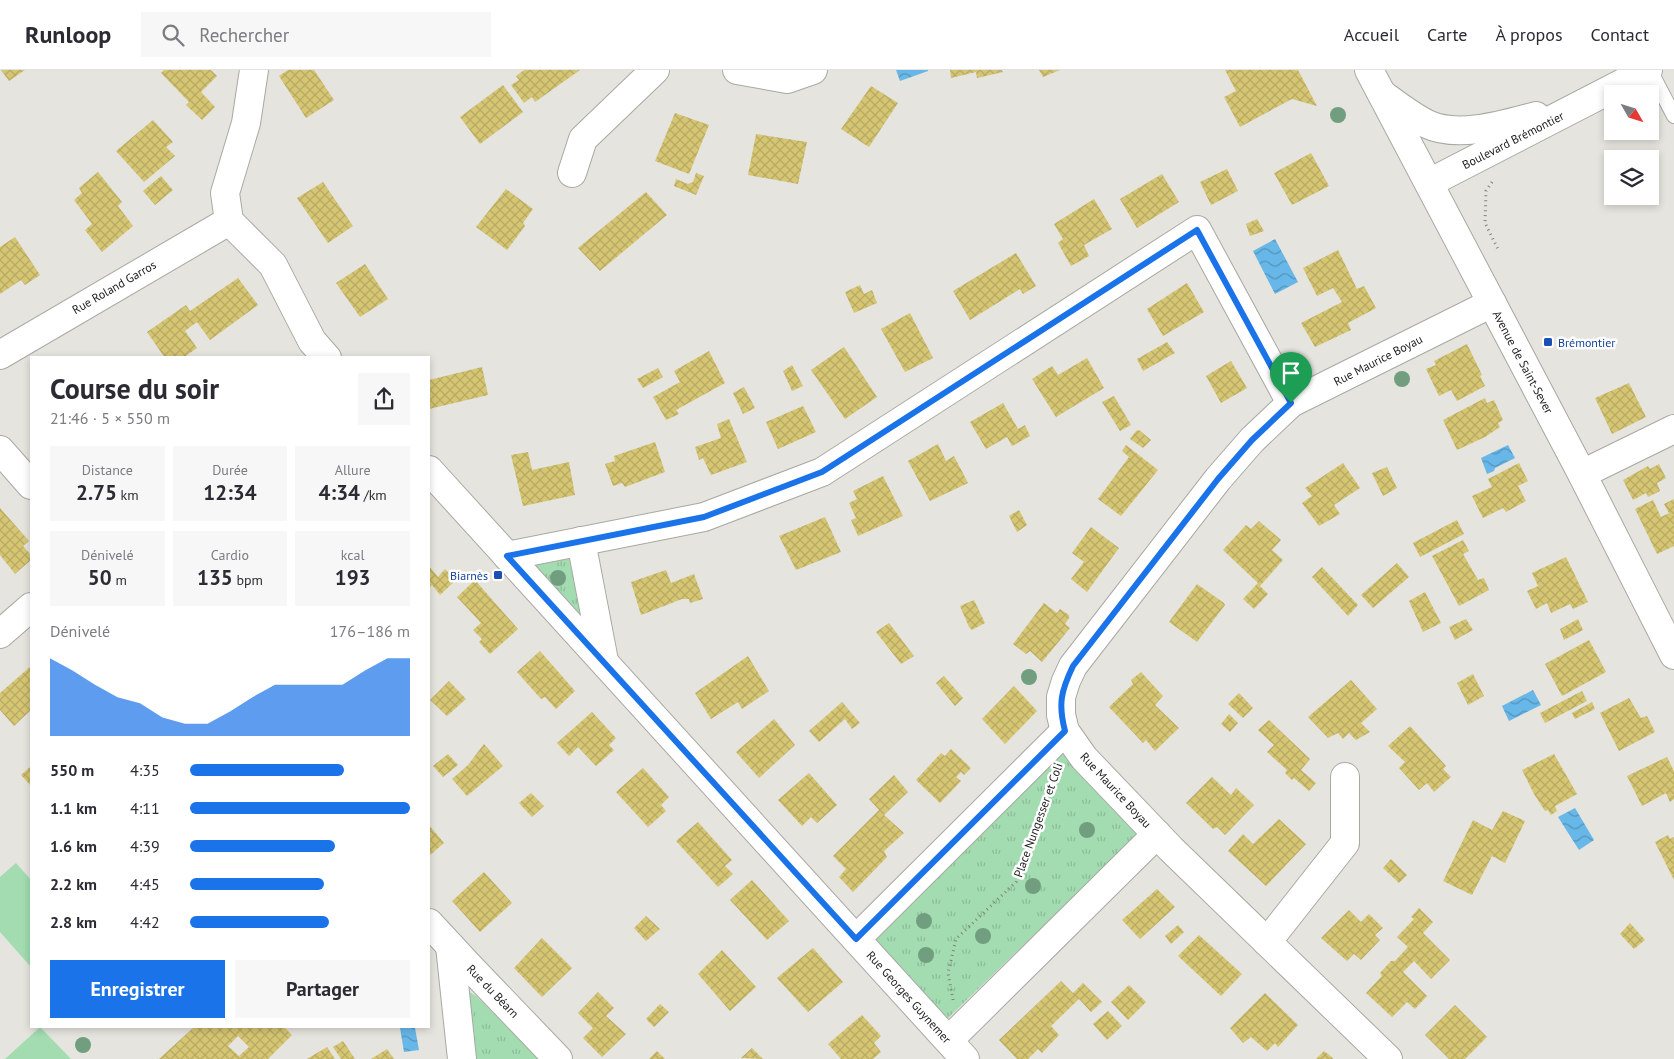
<!DOCTYPE html>
<html lang="fr">
<head>
<meta charset="utf-8">
<style>
	body { margin:0; font-family:"PT Sans",sans-serif; background:#f7f7f7; color:#2b2b33; height:100vh; display:flex; flex-direction:column; font-size:19px; white-space:nowrap }
	* { box-sizing:border-box; margin:0 }
	p { font-size:16px; color:#7c7c81 }
	.icon { flex:none; width:28px; height:28px; fill:none; stroke:currentColor; stroke-width:2; stroke-linecap:round; stroke-linejoin:round }
	.map { position:relative; flex:1; overflow:hidden }
	.drawer { position:absolute; left:30px; top:286px; width:400px; height:672px; display:flex; flex-direction:column; background:#fff; border-radius:0px; box-shadow:0 2px 8px #0003 }
	.drawer>* { flex:none }
	.needle { width:32px; rotate:129deg }
	.tools { position:absolute; left:1604px; top:15px; display:grid; gap:10px }
	.tools a { display:grid; place-items:center; width:55px; height:55px; border-radius:0px; background:#fff; box-shadow:0 2px 8px #0003; font-size:25px }
	.pin { position:absolute; display:grid; place-items:center; width:42px; height:42px; color:#fff; margin:-51px -21px; border-radius:50% 50% 50% 0; rotate:-45deg; box-shadow:0 0 5px #0007 }
	.pin .icon { rotate:45deg }
	.round { display:grid; place-items:center; flex:none; width:52px; height:52px; border-radius:0px; background:#f7f7f7 }
	.headline { display:flex; align-items:center; justify-content:space-between; height:85px; padding:0 20px }
	h1 { font-size:28px; font-weight:700; line-height:38px }
	.stats { display:grid; grid-template-columns:repeat(3,1fr); gap:8px; height:85px; padding:5px 20px }
	.stats div { display:grid; align-content:center; border-radius:0px; background:#f7f7f7; text-align:center }
	.stats b { font-size:21px; font-weight:700 }
	.stats small { font-size:14px; font-weight:400 }
	.stats p { font-size:14px }
	.chart { height:140px; padding:10px 20px }
	.chart p { display:flex; justify-content:space-between }
	.chart svg { width:100%; height:90px; margin-top:5px; fill:#1a73e8; opacity:.7 }
	.action { display:flex; gap:10px; margin-top:auto; padding:10px 20px }
	.action a { flex:1; height:58px; border-radius:0px; background:#1a73e8; color:#fff; font-size:20px; font-weight:700; line-height:58px; text-align:center }
	.action a+a { background:#f7f7f7; color:#2b2b33 }
	ul { padding:0 20px; list-style:none; font-size:16px }
	li { display:grid; grid-template-columns:80px 60px 1fr; align-items:center; height:38px }
	li i { height:12px; border-radius:6px; background:#1a73e8 }
	header { display:flex; align-items:center; gap:30px; box-sizing:border-box; height:70px; padding:0 25px; background:#fff; border-bottom:1px solid #e1e1e2 }
	header strong { font-size:24px }
	nav { display:flex; gap:28px; margin-inline-start:auto; font-size:18px }
	.search { width:350px; height:45px; background:#f7f7f7; display:flex; align-items:center; gap:12px; box-sizing:border-box; padding:0 18px; border-radius:0px; color:#7c7c81; font-size:19px }
	.map>svg:first-child { display:block }
	.grass { fill:url(#grass-tufts) }
	.green { fill:#a2dcb0 }
	.water { fill:url(#water-waves) }
	.building { fill:url(#building-cross-hatch); fill-rule:evenodd }
	.lines { fill:none; stroke-linecap:round; stroke-linejoin:round }
	.lane-casing { stroke:#a9a9a3; stroke-width:16 }
	.street-casing { stroke:#a9a9a3; stroke-width:30 }
	.secondary-casing { stroke:#a9a9a3; stroke-width:30 }
	.path { stroke:#82817d; stroke-width:3; stroke-dasharray:1 4; stroke-linecap:butt }
	.lane { stroke:#fff; stroke-width:14 }
	.street { stroke:#fff; stroke-width:28 }
	.secondary { stroke:#fff; stroke-width:28 }
	.tree { fill:#729e80 }
	.route-casing { stroke:#fff; stroke-width:10 }
	.route { stroke:#1a73e8; stroke-width:6 }
	.transit-dot { fill:#1a4fb4; stroke:#fff; stroke-width:2 }
	.labels { text-anchor:middle; dominant-baseline:central; stroke-width:5; stroke-linejoin:round; paint-order:stroke }
	.street-label { font-size:12px; fill:#22211f; stroke:#fff }
	.transit-label { font-size:12px; fill:#164399; stroke:#fff; text-anchor:start }
</style>
</head>
<body>
<header>
<strong>Runloop</strong>
<div class="search"><svg class="icon" aria-label="search" viewBox="0 0 24 24"><circle cx="10" cy="10" r="6"/><path d="M15 15l6 6"/></svg>Rechercher</div>
<nav><a>Accueil</a><a>Carte</a><a>À propos</a><a>Contact</a></nav>
</header>
<div class="map">
<svg width="1674" height="989" viewBox="0 0 1674 989">
	<defs>
		<pattern id="grass-tufts" width="24" height="20" patternUnits="userSpaceOnUse" patternTransform="scale(1.25)"><rect width="24" height="20" fill="#a2dcb0"/><path d="M3 7l-1-3M5 7V3M7 7l1-3M15 17l-1-3M17 17v-4M19 17l1-3" fill="none" stroke="#8bbc97"/></pattern>
		<pattern id="water-waves" width="16" height="10" patternUnits="userSpaceOnUse" patternTransform="scale(1.25)"><rect width="16" height="10" fill="#67b7e8"/><path d="M0 5q4-4 8 0t8 0" fill="none" stroke="#5494bb"/></pattern>
		<pattern id="building-cross-hatch" width="8" height="8" patternUnits="userSpaceOnUse" patternTransform="scale(1.25)"><rect width="8" height="8" fill="#d6c673"/><path d="M0 0l8 8M0 8l8-8" fill="none" stroke="#b7aa63"/></pattern>
	</defs>
	<rect width="100%" height="100%" fill="#e5e4de"/>
	<g class="grass">
		<polygon points="570,487 589,557 532,494"/>
		<polygon points="1064,680 1141,761 946,950 873,873"/>
		<polygon points="465,919 476,926 540,989 470,989"/>
	</g>
	<g class="green">
		<polygon points="16,793 31,810 31,897 0,862 0,807"/>
		<polygon points="39,958 41,958 71,989 5,989"/>
	</g>
	<g class="water">
		<polygon points="896,0 928,0 928,1 900,11"/>
		<polygon points="1275,169 1298,212 1275,224 1253,181"/>
		<polygon points="1508,375 1515,388 1495,398 1494,401 1487,404 1481,388"/>
		<polygon points="1533,620 1541,635 1509,651 1502,636"/>
		<polygon points="1575,738 1594,770 1579,780 1558,747"/>
		<polygon points="400,958 415,958 419,980 404,982"/>
	</g>
	<g class="building">
		<polygon points="1,0 25,0 9,11"/>
		<polygon points="164,0 211,0 217,6 201,22 215,37 202,50 186,35 189,32 161,3"/>
		<polygon points="288,0 314,0 334,30 306,48 279,6"/>
		<polygon points="524,0 580,0 535,32 532,27 524,33 511,15 519,10 516,6"/>
		<polygon points="950,0 1002,0 1003,2 977,8 976,2 951,8"/>
		<polygon points="1039,0 1060,0 1043,7"/>
		<polygon points="1225,0 1298,0 1317,36 1292,29 1240,57 1224,27 1236,21"/>
		<polygon points="503,15 523,42 480,74 460,47"/>
		<polygon points="871,16 898,33 869,77 841,59"/>
		<polygon points="675,43 709,55 689,104 655,91"/>
		<polygon points="153,50 173,72 166,77 175,86 144,112 116,81"/>
		<polygon points="756,64 807,72 798,114 748,105"/>
		<polygon points="1311,83 1329,116 1292,135 1274,103"/>
		<polygon points="1227,99 1238,121 1211,135 1200,112"/>
		<polygon points="98,102 122,132 118,136 133,156 102,182 85,160 92,154 74,130 82,123 79,118"/>
		<polygon points="696,103 704,106 696,125 674,116 676,109 688,114 693,112"/>
		<polygon points="1162,104 1179,132 1137,158 1120,129"/>
		<polygon points="161,106 173,120 155,135 143,121"/>
		<polygon points="323,112 353,156 328,173 297,128"/>
		<polygon points="506,119 533,139 523,153 525,156 507,180 476,157"/>
		<polygon points="646,122 667,145 600,201 578,178"/>
		<polygon points="1094,129 1112,159 1084,175 1089,186 1071,196 1058,173 1063,169 1054,154"/>
		<polygon points="1257,149 1264,161 1250,166 1246,154"/>
		<polygon points="15,167 40,205 25,215 21,210 0,224 0,177"/>
		<polygon points="1338,180 1357,219 1364,216 1376,238 1348,253 1351,260 1315,277 1301,253 1342,232 1333,218 1317,226 1303,198"/>
		<polygon points="1016,183 1036,216 1023,224 1020,219 970,250 953,221"/>
		<polygon points="365,194 388,229 360,247 336,213"/>
		<polygon points="238,208 258,235 210,270 197,252 185,261 197,278 183,288 165,288 147,262 186,235 190,241"/>
		<polygon points="1187,213 1204,242 1163,266 1147,239"/>
		<polygon points="860,215 864,224 872,220 877,233 854,243 845,222"/>
		<polygon points="910,243 933,288 905,302 881,259"/>
		<polygon points="1167,272 1175,283 1143,301 1137,289"/>
		<polygon points="1467,274 1482,305 1480,306 1485,316 1457,331 1451,320 1439,326 1426,299 1436,295 1434,291"/>
		<polygon points="844,277 877,327 845,349 811,300"/>
		<polygon points="709,281 725,313 676,340 679,344 666,350 653,327 680,312 674,301"/>
		<polygon points="1087,288 1104,318 1056,347 1032,309 1052,296 1058,305"/>
		<polygon points="1231,291 1247,318 1221,333 1206,306"/>
		<polygon points="792,295 803,316 792,321 783,301"/>
		<polygon points="482,297 488,325 429,339 429,310"/>
		<polygon points="658,298 663,307 643,318 637,309"/>
		<polygon points="1629,313 1646,347 1612,364 1595,328"/>
		<polygon points="744,317 755,338 743,344 733,323"/>
		<polygon points="1114,326 1131,355 1120,361 1102,332"/>
		<polygon points="1485,328 1487,333 1494,330 1503,350 1498,353 1500,357 1485,367 1457,380 1443,350"/>
		<polygon points="1003,333 1018,359 1025,355 1030,366 1012,376 1007,367 986,379 970,352"/>
		<polygon points="803,336 816,362 778,379 766,352"/>
		<polygon points="729,349 747,392 711,405 703,388 699,390 695,377 721,368 717,354"/>
		<polygon points="1139,360 1151,370 1143,378 1130,369 1136,361"/>
		<polygon points="655,372 665,402 625,417 622,413 613,416 605,394 615,391 614,386"/>
		<polygon points="938,374 946,391 954,386 968,413 930,431 908,391"/>
		<polygon points="1126,375 1158,400 1121,446 1098,429 1129,387 1122,381"/>
		<polygon points="528,382 532,400 569,392 575,425 523,436 511,385"/>
		<polygon points="1343,393 1360,418 1334,435 1340,444 1319,456 1302,433 1312,426 1305,418"/>
		<polygon points="1519,393 1528,411 1518,416 1526,431 1506,442 1503,438 1483,448 1472,426 1492,417 1488,409"/>
		<polygon points="1659,394 1666,408 1657,413 1660,421 1648,427 1646,423 1633,430 1623,410 1648,396 1650,399"/>
		<polygon points="1387,397 1397,418 1383,426 1372,403"/>
		<polygon points="883,406 903,446 858,466 851,450 856,448 849,433 857,429 853,421"/>
		<polygon points="1674,429 1674,476 1657,484 1635,439 1653,430 1661,447 1669,443 1664,434"/>
		<polygon points="0,438 29,471 23,476 31,485 31,490 15,504 0,485"/>
		<polygon points="1019,440 1027,455 1017,462 1009,446"/>
		<polygon points="825,447 841,482 796,500 779,466"/>
		<polygon points="1457,450 1464,464 1420,487 1413,473"/>
		<polygon points="1259,451 1281,470 1272,480 1283,490 1260,516 1268,524 1254,539 1243,529 1258,513 1223,480 1246,455 1251,459"/>
		<polygon points="1091,457 1119,478 1087,522 1071,509 1084,492 1072,483"/>
		<polygon points="1463,470 1469,481 1463,484 1478,510 1484,508 1489,520 1459,536 1432,486"/>
		<polygon points="1566,487 1588,532 1573,539 1570,534 1551,543 1547,533 1536,539 1527,521 1538,516 1532,503"/>
		<polygon points="1397,493 1409,507 1373,538 1361,525"/>
		<polygon points="429,496 438,507 445,499 456,510 440,525 432,515 429,518"/>
		<polygon points="1322,497 1358,535 1348,546 1312,507"/>
		<polygon points="666,500 671,513 694,504 703,529 690,533 689,529 682,529 641,545 631,512"/>
		<polygon points="475,510 518,559 490,584 479,572 482,569 473,560 481,553 457,527"/>
		<polygon points="1197,514 1224,533 1225,535 1197,572 1169,552"/>
		<polygon points="1425,522 1441,553 1423,562 1409,531"/>
		<polygon points="974,530 985,553 972,560 969,557 960,536"/>
		<polygon points="1044,533 1057,543 1060,539 1069,545 1069,548 1065,554 1070,558 1042,592 1030,581 1026,584 1013,574"/>
		<polygon points="1466,549 1473,560 1455,570 1449,557"/>
		<polygon points="1578,549 1583,560 1564,570 1560,559"/>
		<polygon points="889,553 914,586 901,594 876,562"/>
		<polygon points="1589,570 1606,602 1562,626 1545,594"/>
		<polygon points="540,581 575,621 556,639 545,627 541,629 517,602"/>
		<polygon points="748,586 769,621 742,639 738,632 711,649 695,623"/>
		<polygon points="31,596 31,640 14,656 0,640 0,623"/>
		<polygon points="1141,602 1163,626 1155,635 1179,658 1155,681 1146,670 1143,673 1109,637 1133,614 1131,610"/>
		<polygon points="1473,604 1484,626 1468,635 1457,613"/>
		<polygon points="944,606 963,628 955,636 936,613"/>
		<polygon points="1351,610 1377,639 1361,653 1370,662 1356,670 1349,663 1343,669 1338,663 1328,668 1308,647"/>
		<polygon points="449,611 466,629 447,646 430,630"/>
		<polygon points="1014,616 1037,641 1005,674 982,649"/>
		<polygon points="1582,621 1587,631 1545,653 1540,643"/>
		<polygon points="1239,623 1253,638 1243,648 1228,634"/>
		<polygon points="1629,628 1641,648 1647,646 1655,662 1619,681 1600,643"/>
		<polygon points="842,632 860,653 852,659 845,649 819,672 809,661"/>
		<polygon points="1592,632 1595,639 1575,649 1572,643"/>
		<polygon points="592,642 616,668 609,675 614,680 596,696 578,677 569,686 557,673"/>
		<polygon points="1229,644 1238,653 1230,662 1221,654"/>
		<polygon points="774,649 795,675 759,708 736,682"/>
		<polygon points="1269,650 1310,689 1301,700 1316,713 1309,721 1294,708 1292,710 1285,703 1287,700 1267,682 1274,675 1258,660"/>
		<polygon points="1410,656 1446,696 1443,699 1451,707 1434,722 1427,713 1419,720 1399,698 1405,692 1388,676"/>
		<polygon points="484,674 503,696 467,726 452,709 468,695"/>
		<polygon points="951,679 971,698 964,705 961,702 956,707 961,711 940,733 916,710 941,683 945,686"/>
		<polygon points="448,684 458,695 443,707 433,696"/>
		<polygon points="1554,684 1577,724 1555,736 1557,741 1551,745 1548,740 1545,741 1534,724 1522,700"/>
		<polygon points="1667,687 1674,701 1674,729 1670,732 1666,723 1642,736 1627,706"/>
		<polygon points="30,697 31,699 31,716 21,705"/>
		<polygon points="643,698 669,727 661,735 666,741 648,757 616,722"/>
		<polygon points="809,703 837,735 817,753 811,747 802,756 778,730"/>
		<polygon points="894,705 908,722 884,745 904,763 884,781 887,787 853,822 839,807 846,799 833,786 879,740 869,729"/>
		<polygon points="1212,707 1231,725 1236,718 1254,735 1225,765 1217,757 1213,759 1186,733"/>
		<polygon points="531,723 544,736 532,747 519,733"/>
		<polygon points="1503,741 1525,751 1505,793 1492,786 1472,825 1443,811 1473,750 1492,760"/>
		<polygon points="1279,749 1306,774 1266,816 1228,781 1243,764 1253,774"/>
		<polygon points="698,752 732,790 725,796 733,804 718,817 676,771"/>
		<polygon points="429,755 444,773 429,786"/>
		<polygon points="1668,765 1670,769 1674,767 1674,810 1655,772"/>
		<polygon points="1391,789 1407,805 1399,813 1383,798"/>
		<polygon points="484,802 512,833 480,862 452,831"/>
		<polygon points="752,810 789,851 767,870 730,830"/>
		<polygon points="1157,819 1175,837 1140,869 1122,850"/>
		<polygon points="1419,838 1433,852 1423,863 1450,890 1431,909 1414,891 1403,902 1427,926 1415,939 1407,932 1392,947 1366,923 1382,906 1380,903 1391,891 1395,891 1408,877 1397,867 1414,849 1411,847"/>
		<polygon points="1349,840 1361,852 1369,844 1383,858 1375,865 1380,870 1361,890 1354,884 1347,891 1321,868"/>
		<polygon points="646,846 660,859 646,871 634,858"/>
		<polygon points="1630,853 1645,870 1634,879 1620,864"/>
		<polygon points="1178,855 1184,862 1171,874 1165,866"/>
		<polygon points="1199,865 1242,904 1221,926 1178,886"/>
		<polygon points="542,868 572,898 542,927 514,898"/>
		<polygon points="813,878 843,912 808,942 777,908"/>
		<polygon points="722,880 756,917 730,941 698,904"/>
		<polygon points="1061,911 1073,923 1083,913 1102,932 1091,942 1079,929 1051,956 1059,965 1042,983 1038,979 1028,989 1017,989 999,970"/>
		<polygon points="1129,915 1146,932 1128,950 1111,932"/>
		<polygon points="598,922 614,938 606,946 626,964 602,987 583,968 593,958 578,943"/>
		<polygon points="1265,923 1298,955 1278,977 1275,973 1267,981 1251,967 1243,973 1230,958"/>
		<polygon points="660,934 669,942 654,957 646,949"/>
		<polygon points="1455,935 1487,967 1465,989 1449,989 1425,965"/>
		<polygon points="1108,941 1122,956 1107,970 1093,954"/>
		<polygon points="862,945 881,966 874,973 881,982 873,989 841,989 828,974"/>
		<path d="M193,958H285L292,965L268,989H159ZM238,966L249,977L239,986L228,976Z"/>
		<polygon points="343,971 355,989 341,989 333,977"/>
		<polygon points="327,977 335,989 307,989"/>
		<polygon points="752,978 763,989 741,988"/>
		<polygon points="387,979 394,989 371,989"/>
		<polygon points="657,981 665,989 649,989"/>
		<polygon points="1324,981 1332,987 1333,989 1316,989"/>
	</g>
	<g class="lines">
		<defs>
			<polyline id="lane" points="1650,0 1674,46"/>
			<g id="street">
				<polyline points="254,0 246,53 225,123 229,151 273,195 312,271 327,288"/>
				<polyline points="737,0 787,9 813,0"/>
				<path d="M1382,24C1397,35 1411,46 1427,54C1458,69 1505,54 1536,46"/>
				<polyline points="572,103 583,69 655,0"/>
				<polyline points="1429,113 1648,0"/>
				<polyline points="0,285 229,151"/>
				<polyline points="0,380 31,415"/>
				<polyline points="429,400 965,989"/>
				<polyline points="1582,404 1674,359"/>
				<polyline points="581,471 604,591"/>
				<polyline points="507,486 704,447 822,402 1197,160 1291,333"/>
				<polyline points="0,564 31,537"/>
				<polyline points="429,853 466,893 558,989"/>
				<polyline points="856,869 1065,661"/>
				<polyline points="1267,872 1345,773 1345,707"/>
				<polyline points="450,876 462,989"/>
				<polyline points="949,970 1157,764"/>
				<polyline points="1388,989 1171,779 1084,688 1065,661 1061,645 1061,627 1066,611 1073,596 1218,409 1252,370 1291,333 1492,233"/>
			</g>
			<polyline id="secondary" points="1369,0 1582,404 1674,585"/>
		</defs>
		<use href="#lane" class="lane-casing"/>
		<use href="#street" class="street-casing"/>
		<use href="#secondary" class="secondary-casing"/>
		<g class="path">
			<polyline points="1492,112 1486,121 1485,153 1498,179 1495,180"/>
			<polyline points="953,930 948,903 956,869 1016,812 1051,714"/>
		</g>
		<use href="#lane" class="lane"/>
		<use href="#street" class="street"/>
		<use href="#secondary" class="secondary"/>
	</g>
	<g class="tree">
		<circle cx="1338" cy="45" r="8"/>
		<circle cx="1402" cy="309" r="8"/>
		<circle cx="558" cy="508" r="8"/>
		<circle cx="1029" cy="607" r="8"/>
		<circle cx="1087" cy="760" r="8"/>
		<circle cx="1033" cy="816" r="8"/>
		<circle cx="924" cy="851" r="8"/>
		<circle cx="983" cy="866" r="8"/>
		<circle cx="926" cy="885" r="8"/>
		<circle cx="83" cy="975" r="8"/>
	</g>
	<g class="lines">
		<defs>
			<path id="route" d="M1197,160L1291,333L1252,370L1218,409L1073,596C1061,621 1058,634 1065,661L856,869L507,486L704,447L822,402Z"/>
		</defs>
		<use href="#route" class="route-casing"/>
		<use href="#route" class="route"/>
	</g>
	<g class="transit-dot">
		<rect x="1543" y="267" width="10" height="10" rx="2.5"/>
		<rect x="493" y="500" width="10" height="10" rx="2.5"/>
	</g>
	<g class="labels">
		<g class="street-label">
			<text transform="translate(1513 70) rotate(-27)">Boulevard Brémontier</text>
			<text transform="translate(114 217) rotate(-30)">Rue Roland Garros</text>
			<text transform="translate(1378 290) rotate(-27)">Rue Maurice Boyau</text>
			<text transform="translate(1523 292) rotate(62)">Avenue de Saint-Sever</text>
			<text transform="translate(1116 720) rotate(47)">Rue Maurice Boyau</text>
			<text transform="translate(1038 750) rotate(-70)">Place Nungesser et Coli</text>
			<text transform="translate(493 921) rotate(46)">Rue du Béarn</text>
			<text transform="translate(909 927) rotate(48)">Rue Georges Guynemer</text>
		</g>
		<g class="transit-label">
			<text x="1558" y="272">Brémontier</text>
			<text x="488" y="505" text-anchor="end">Biarnès</text>
		</g>
	</g>
</svg>
<div class="tools">
<a><svg class="needle" viewBox="-14 -14 28 28"><path d="M0-13l5 13h-10z" fill="#e53935"/><path d="M0 13l5-13h-10z" fill="#7c7c81"/></svg></a>
<a><svg class="icon" aria-label="layers" viewBox="0 0 24 24"><path d="M12 4l9 5-9 5-9-5zM3 14l9 5 9-5"/></svg></a>
</div>
<div class="pin" style="left:1291px;top:333px;background:#1e9e55"><svg class="icon" aria-label="arrive" viewBox="0 0 24 24"><path d="M6 21V4h12l-3 4 3 4H6"/></svg></div>
<section class="drawer">
<div class="headline"><div><h1>Course du soir</h1><p>21:46 · 5 × 550 m</p></div><a class="round"><svg class="icon" aria-label="share" viewBox="0 0 24 24"><path d="M12 15V3M7 8l5-5 5 5M5 13v7h14v-7"/></svg></a></div>
<div class="stats">
<div><p>Distance</p><b>2.75<small> km</small></b></div>
<div><p>Durée</p><b>12:34</b></div>
<div><p>Allure</p><b>4:34<small> /km</small></b></div>
</div>
<div class="stats">
<div><p>Dénivelé</p><b>50<small> m</small></b></div>
<div><p>Cardio</p><b>135<small> bpm</small></b></div>
<div><p>kcal</p><b>193</b></div>
</div>
<div class="chart"><p><span>Dénivelé</span>176–186 m</p>
<svg viewBox="0 0 160 44" preserveAspectRatio="none"><path d="M0 44V6L10 12L20 19L30 25L40 28L50 35L60 38L70 38L80 32L90 25L100 19L110 19L120 19L130 19L140 12L150 6L160 6V44z"/></svg>
</div>
<ul>
<li><b>550 m</b>4:35<i style="width:70%"></i></li>
<li><b>1.1 km</b>4:11<i style="width:100%"></i></li>
<li><b>1.6 km</b>4:39<i style="width:66%"></i></li>
<li><b>2.2 km</b>4:45<i style="width:61%"></i></li>
<li><b>2.8 km</b>4:42<i style="width:63%"></i></li>
</ul>
<div class="action"><a>Enregistrer</a><a>Partager</a></div>
</section>
</div>
</body>
</html>
